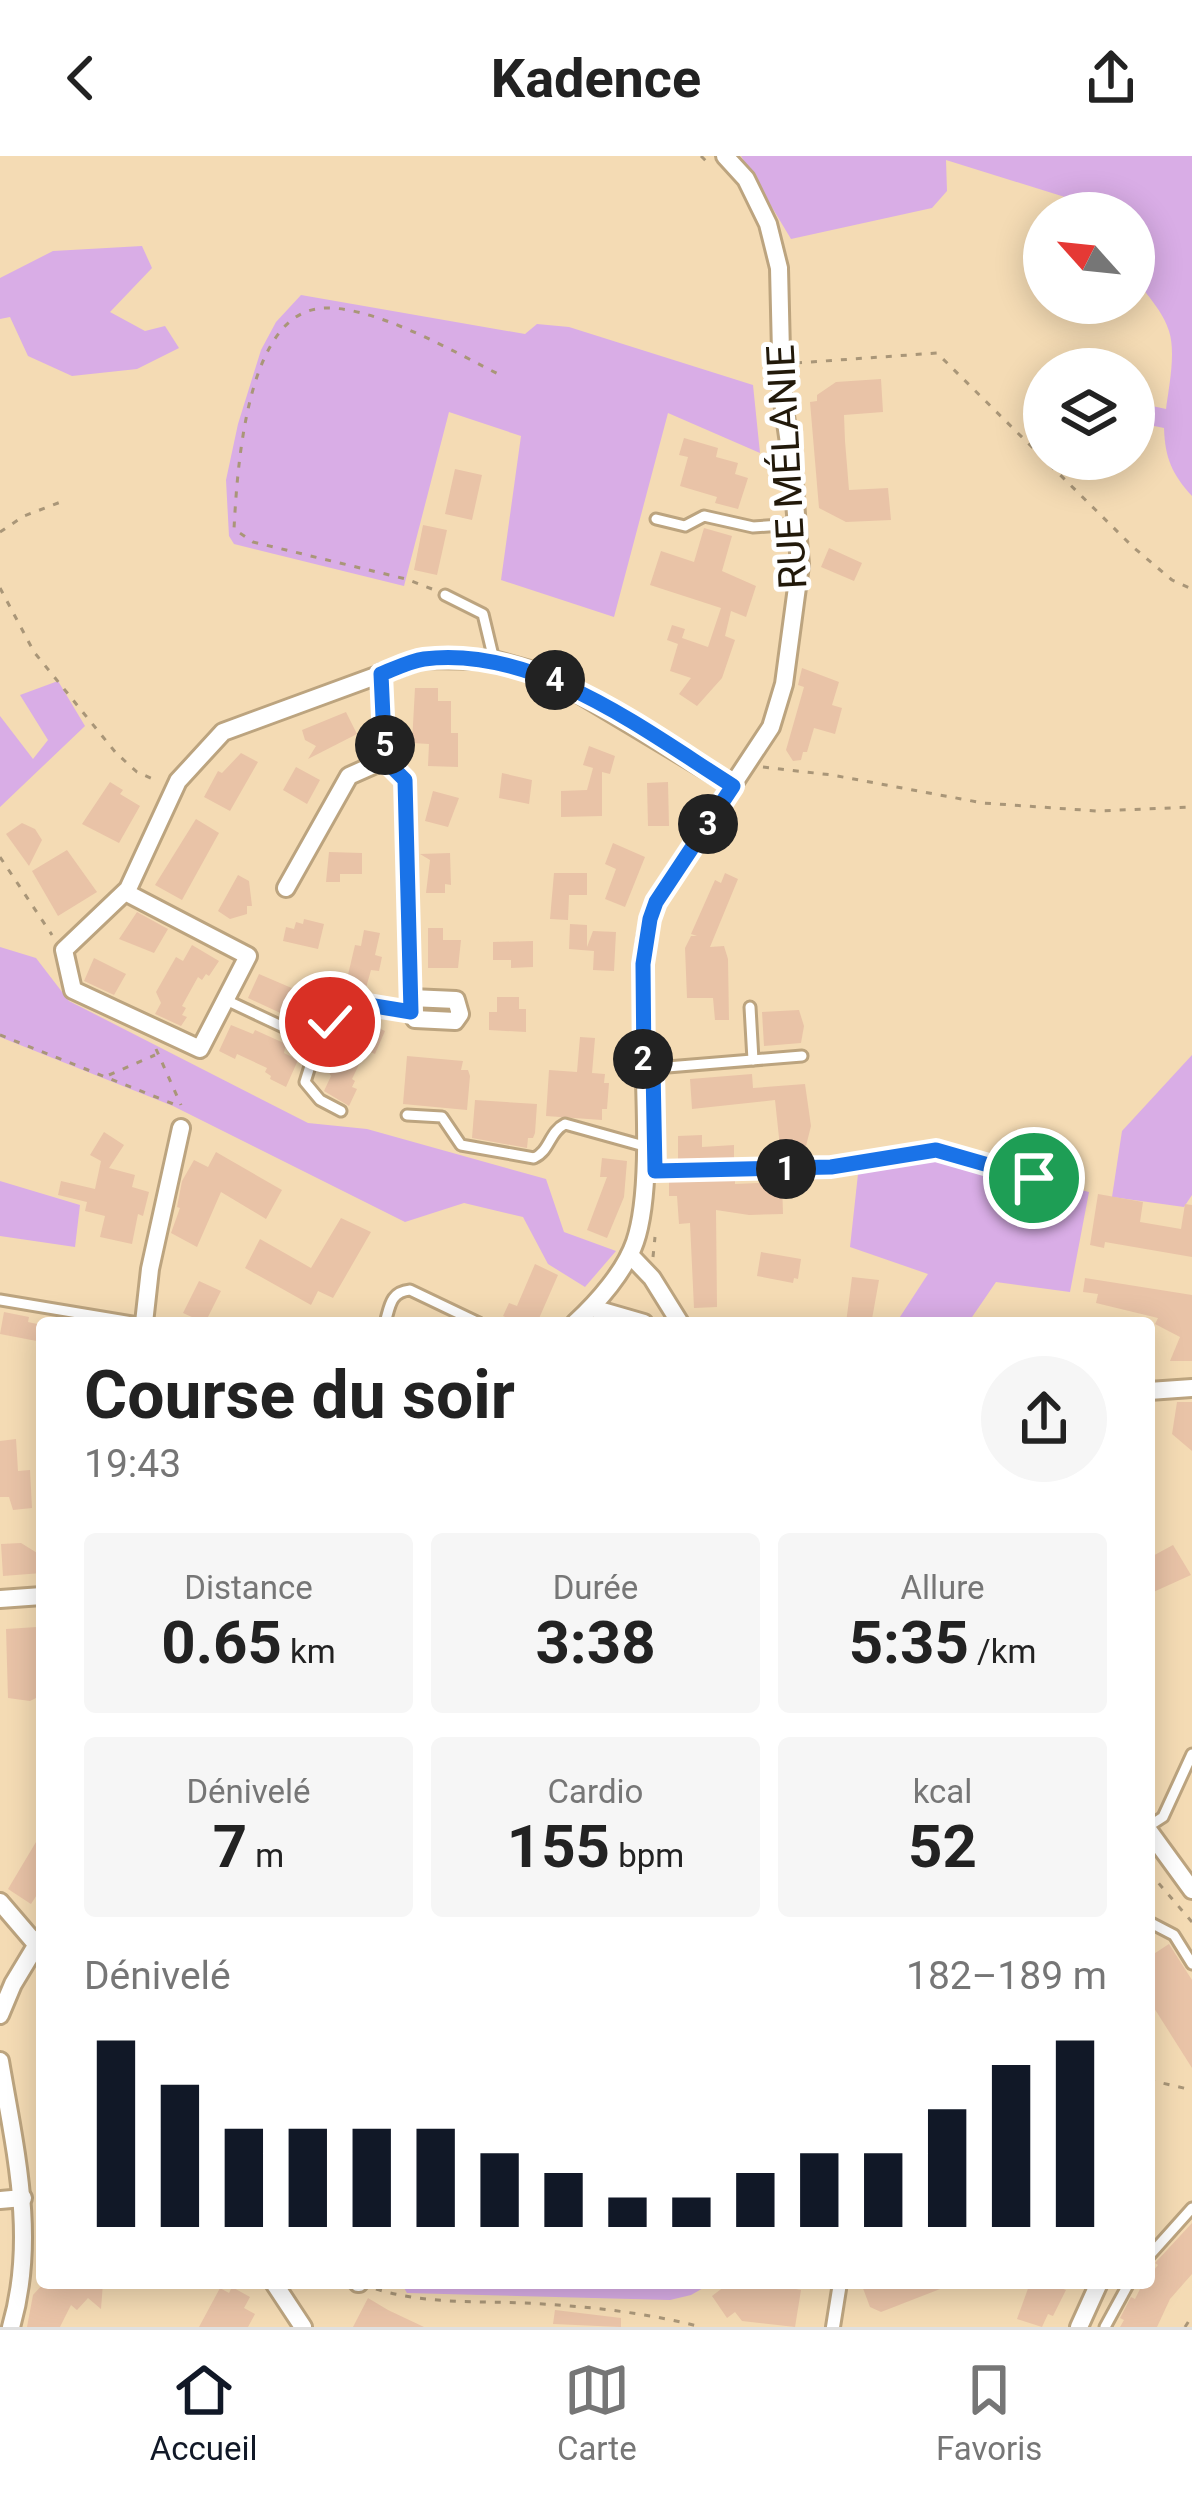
<!DOCTYPE html>
<html lang="fr">
<head>
<meta charset="utf-8">
<style>
	body { margin:0; font-family:Roboto,sans-serif; background:#f6f6f6; color:#222; height:100vh; display:flex; flex-direction:column; font-size:45px; white-space:nowrap }
	* { box-sizing:border-box; margin:0 }
	p { font-size:39px; color:#767676 }
	.icon { flex:none; width:66px; height:66px; fill:none; stroke:currentColor; stroke-width:2; stroke-linecap:round; stroke-linejoin:round }
	.map { position:relative; flex:1; overflow:hidden }
	.drawer { position:absolute; left:36px; top:1161px; width:1119px; height:972px; display:flex; flex-direction:column; background:#fff; border-radius:12px; box-shadow:0 6px 30px #0003 }
	.drawer>* { flex:none }
	.needle { width:78px; rotate:297deg }
	.buttons { position:absolute; left:1023px; top:36px; display:grid; gap:24px }
	.buttons a { display:grid; place-items:center; width:132px; height:132px; border-radius:50%; background:#fff; box-shadow:0 6px 30px #0003; font-size:60px }
	.pin { position:absolute; display:grid; place-items:center; width:102px; height:102px; color:#fff; margin:-51px; border:6px solid #fff; border-radius:50%; box-shadow:0 3px 12px #0007 }
	.km { position:absolute; width:60px; height:60px; margin:-30px; border-radius:50%; background:#222; color:#fff; font-size:33px; line-height:60px; text-align:center }
	.round { display:grid; place-items:center; flex:none; width:126px; height:126px; border-radius:63px; background:#f6f6f6 }
	.overview { display:flex; align-items:center; justify-content:space-between; height:204px; padding:0 48px }
	h1 { font-size:66px; font-weight:700; line-height:90px }
	.stats { display:grid; grid-template-columns:repeat(3,1fr); gap:18px; height:204px; padding:12px 48px }
	.stats div { display:grid; align-content:center; border-radius:12px; background:#f6f6f6; text-align:center }
	.stats b { font-size:60px; font-weight:700 }
	.stats small { font-size:33px; font-weight:400 }
	.stats p { font-size:33px }
	.chart { height:336px; padding:24px 48px }
	.chart p { display:flex; justify-content:space-between }
	.chart svg { width:100%; height:216px; margin-top:12px; stroke:#111827; stroke-width:6 }
	header { display:flex; justify-content:space-between; align-items:center; height:156px; padding:0 48px; background:#fff; font-size:54px; font-weight:700 }
	.tabs { display:flex; justify-content:space-around; align-items:center; height:168px; border-top:3px solid #e0e0e0; background:#fff; font-size:33px; color:#767676 }
	.tabs a { display:grid; justify-items:center; gap:6px }
	.tabs .on { color:#111827 }
	.map>svg:first-child { display:block }
	.green { fill:#d9ade6 }
	.building { fill:#e9c3a7 }
	.lines { fill:none; stroke-linecap:round; stroke-linejoin:round }
	.service-casing { stroke:#bca47f; stroke-width:15 }
	.pedestrian-casing { stroke:#bca47f; stroke-width:18 }
	.minor-casing { stroke:#bca47f; stroke-width:22 }
	.path { stroke:#a99678; stroke-width:3; stroke-dasharray:6 9; stroke-linecap:butt }
	.service { stroke:#fff; stroke-width:9 }
	.pedestrian { stroke:#fff; stroke-width:12 }
	.minor { stroke:#fff; stroke-width:16 }
	.route-casing { stroke:#fff; stroke-width:24 }
	.route { stroke:#1a73e8; stroke-width:15 }
	.labels { text-anchor:middle; dominant-baseline:central; stroke-width:10; stroke-linejoin:round; paint-order:stroke }
	.street-label { font-size:39px; fill:#22190a; stroke:#fff }
</style>
</head>
<body>
<header><svg class="icon" aria-label="back" viewBox="0 0 24 24"><path d="M15 5l-7 7 7 7"/></svg>Kadence<svg class="icon" aria-label="share" viewBox="0 0 24 24"><path d="M12 15V3M7 8l5-5 5 5M5 13v7h14v-7"/></svg></header>
<div class="map">
<svg width="1192" height="2171" viewBox="0 0 1192 2171">
	<rect width="100%" height="100%" fill="#f4dbb4"/>
	<g class="green">
		<path d="M741,0H1192V340C1172,318 1165,302 1164,272L1134,266V246L1166,253C1169,230 1176,197 1169,175C1156,134 1113,125 1142,70L1134,66V57H1116L946,4L947,35L932,52L791,83Z"/>
		<polygon points="142,90 152,112 110,156 145,175 165,170 179,192 137,213 72,220 28,200 10,161 0,163 0,122 53,95"/>
		<polygon points="301,139 525,178 537,168 569,171 753,229 760,297 668,257 614,461 501,424 521,280 449,256 404,430 234,388 229,380 226,324 238,268 261,194 276,166"/>
		<polygon points="58,525 85,570 0,651 0,560 33,603 48,584 20,539"/>
		<polygon points="0,791 36,802 69,845 308,967 367,973 546,1023 564,1076 616,1095 585,1131 548,1108 523,1061 464,1047 405,1066 173,950 0,881"/>
		<polygon points="1192,899 1192,1039 1184,1051 1112,1041 1122,975"/>
		<polygon points="944,1000 1089,1036 1070,1136 996,1126 968,1167 896,1167 928,1118 850,1091 858,1018"/>
		<polygon points="0,1025 80,1049 75,1091 0,1080"/>
		<polygon points="401,2127 712,2127 691,2139 670,2144 407,2137"/>
	</g>
	<g class="building">
		<polygon points="881,223 883,256 844,259 845,285 849,334 888,332 891,364 846,366 819,352 810,246 817,245 817,239 836,226"/>
		<polygon points="684,282 718,292 716,301 738,307 735,318 748,322 738,353 715,347 717,341 680,330 688,301 679,299"/>
		<polygon points="455,313 482,319 472,364 445,358"/>
		<polygon points="423,369 447,374 437,419 414,414"/>
		<polygon points="704,372 732,380 722,415 756,430 746,461 731,455 725,480 735,484 722,522 697,550 679,538 691,522 670,515 678,488 667,484 672,469 685,473 682,482 708,491 721,452 650,429 661,395 694,406"/>
		<polygon points="829,392 862,407 854,425 821,411"/>
		<polygon points="802,512 839,526 832,549 842,552 835,578 814,572 807,596 803,596 801,604 793,605 786,594 804,531 798,529"/>
		<polygon points="415,532 438,532 438,545 451,545 451,577 458,577 458,611 428,610 429,588 412,587"/>
		<polygon points="346,556 357,578 308,603 316,590 305,584 302,574"/>
		<polygon points="589,590 615,600 610,618 602,616 602,660 561,661 561,635 587,634 593,612 583,609"/>
		<polygon points="241,597 258,606 230,655 204,641 218,615 222,617"/>
		<polygon points="296,611 320,624 307,648 283,634"/>
		<polygon points="502,617 532,624 529,648 499,642"/>
		<polygon points="110,626 123,634 120,638 140,650 119,687 82,668"/>
		<polygon points="668,626 669,670 648,670 647,627"/>
		<polygon points="433,635 459,642 448,671 425,665"/>
		<polygon points="196,663 219,677 182,744 155,729"/>
		<polygon points="22,667 35,673 42,684 29,710 6,678"/>
		<polygon points="613,687 645,701 625,751 605,743 616,713 605,708"/>
		<polygon points="67,694 97,736 58,760 32,715"/>
		<polygon points="329,696 362,697 362,718 340,718 340,726 326,726"/>
		<polygon points="450,697 451,729 445,728 445,737 426,737 430,704 420,698"/>
		<polygon points="554,717 587,717 587,739 569,739 568,764 550,763"/>
		<polygon points="725,717 738,723 710,791 724,790 728,803 729,864 715,864 713,842 687,842 685,792 691,780 697,780 691,778 715,724 721,727"/>
		<polygon points="238,719 249,725 252,750 247,750 247,758 230,763 218,755"/>
		<polygon points="137,756 168,773 154,797 119,783"/>
		<polygon points="304,763 324,768 318,793 283,785 286,771 294,773 296,766 303,768"/>
		<polygon points="570,768 587,769 587,791 593,775 616,776 614,815 593,814 594,795 569,793"/>
		<polygon points="428,772 443,772 443,784 461,784 458,812 428,812"/>
		<polygon points="364,774 380,777 375,799 382,801 379,815 371,814 364,839 330,833 333,819 347,823 355,789 361,790"/>
		<polygon points="533,785 533,811 511,812 511,804 493,804 493,786"/>
		<polygon points="192,789 219,805 209,820 206,818 202,824 198,821 182,850 186,852 182,859 187,861 181,870 155,858 161,847 156,836 176,801 183,805"/>
		<polygon points="94,802 126,818 114,839 84,825"/>
		<polygon points="259,818 301,836 304,827 328,838 316,865 300,858 289,861 248,842"/>
		<polygon points="497,841 519,841 519,853 526,853 526,876 489,874 489,856 497,856"/>
		<polygon points="799,854 804,870 801,887 764,890 762,856"/>
		<polygon points="357,862 385,875 375,898 366,894 352,923 355,925 352,931 357,933 349,950 324,935 331,920 326,911 339,881 346,874 351,876"/>
		<polygon points="231,869 253,878 255,874 286,888 284,897 298,904 286,931 270,923 271,920 265,916 267,912 237,898 235,903 219,895"/>
		<polygon points="580,881 595,882 592,917 605,918 604,927 609,927 607,953 602,953 602,964 546,960 549,914 577,916"/>
		<polygon points="407,900 463,905 461,914 468,914 470,920 467,954 403,948"/>
		<polygon points="752,918 753,932 805,928 811,970 806,990 780,991 775,944 692,953 690,923"/>
		<polygon points="475,944 537,948 535,977 533,982 528,982 527,992 472,982"/>
		<polygon points="104,976 124,989 109,1012 135,1019 132,1031 149,1036 143,1060 138,1058 132,1088 100,1081 105,1060 85,1055 87,1046 58,1039 61,1025 95,1033 101,1005 90,999"/>
		<polygon points="702,979 702,991 734,989 734,1005 678,1005 678,980"/>
		<polygon points="216,996 282,1034 266,1063 221,1036 197,1091 171,1077 180,1052 177,1051 182,1025 194,1004 208,1011"/>
		<polygon points="602,1002 627,1005 624,1041 607,1082 587,1074 607,1021 600,1021"/>
		<polygon points="735,1023 735,1028 782,1026 783,1058 749,1059 716,1054 717,1151 694,1152 690,1067 679,1068 677,1040 669,1040 669,1024"/>
		<polygon points="1098,1038 1143,1046 1140,1066 1181,1073 1185,1048 1192,1049 1192,1101 1105,1086 1104,1092 1090,1089"/>
		<polygon points="341,1062 371,1076 333,1142 318,1135 311,1149 245,1112 260,1083 311,1112"/>
		<polygon points="761,1096 801,1103 798,1123 794,1122 793,1127 757,1120"/>
		<polygon points="535,1108 558,1119 537,1167 518,1167 503,1160 509,1147 517,1150"/>
		<polygon points="852,1121 879,1124 872,1163 861,1162 861,1167 846,1167"/>
		<polygon points="1085,1122 1192,1139 1192,1205 1170,1205 1180,1181 1155,1168 1158,1162 1096,1147 1098,1138 1083,1136"/>
		<polygon points="199,1125 221,1135 205,1167 183,1157"/>
		<polygon points="4,1156 29,1161 28,1166 42,1169 42,1186 0,1178"/>
		<polygon points="1177,1246 1192,1246 1192,1295 1172,1278"/>
		<polygon points="16,1283 18,1315 30,1314 32,1352 13,1354 9,1341 0,1341 0,1285"/>
		<polygon points="21,1387 42,1400 42,1417 3,1420 1,1388"/>
		<polygon points="1173,1389 1191,1419 1149,1438 1149,1402"/>
		<polygon points="37,1471 40,1540 30,1545 8,1542 6,1473"/>
		<polygon points="42,1676 42,1731 31,1748 8,1733"/>
		<polygon points="1169,1788 1192,1824 1192,1912 1149,1844 1149,1801"/>
		<polygon points="1192,2067 1192,2118 1170,2143 1157,2171 1120,2171 1124,2164 1120,2162 1131,2141 1135,2143 1143,2127 1149,2127 1149,2120 1158,2109 1155,2107"/>
		<polygon points="44,2127 103,2127 101,2153 88,2142 77,2154 71,2149 60,2171 27,2171 33,2139"/>
		<polygon points="729,2127 797,2127 796,2133 801,2134 795,2171 742,2165 735,2156 727,2162 712,2140"/>
		<polygon points="861,2127 953,2127 953,2128 881,2156 870,2151"/>
		<polygon points="1030,2127 1063,2127 1061,2132 1066,2134 1053,2160 1048,2158 1042,2171 1017,2163"/>
		<polygon points="232,2131 250,2141 244,2152 255,2158 248,2171 199,2171 220,2132 229,2137"/>
		<polygon points="368,2142 388,2154 424,2171 353,2171"/>
		<polygon points="555,2154 621,2162 621,2171 553,2168"/>
	</g>
	<g class="lines">
		<defs>
			<g id="service">
				<polyline points="656,363 685,370 704,360 753,371 796,368"/>
				<polyline points="445,439 483,458 494,504"/>
				<polyline points="226,844 311,884 315,894 305,926 320,944 341,955"/>
				<polyline points="750,851 753,904"/>
				<polyline points="330,866 343,845 411,856"/>
				<polyline points="643,913 802,900"/>
				<path d="M407,959L442,961L461,989L534,1002C550,995 549,976 565,968L644,990"/>
				<polyline points="644,1015 769,1013"/>
				<polyline points="0,1144 138,1167"/>
				<path d="M385,1167C390,1150 390,1136 410,1134L479,1167"/>
				<polyline points="1149,1670 1163,1661 1192,1598"/>
				<polyline points="1149,1766 1174,1779 1192,1808"/>
				<polyline points="1149,2100 1192,2052"/>
				<polyline points="1105,2171 1129,2127"/>
			</g>
			<polyline id="pedestrian" points="833,2171 840,2127"/>
			<g id="minor">
				<polyline points="381,517 385,604 405,624 411,856 415,863 455,865 460,858 456,844 411,842"/>
				<polyline points="286,732 349,620 385,604"/>
				<polyline points="125,736 248,800 200,893 73,834 64,794 128,733 178,625 223,576 422,503 494,504 548,519 733,630"/>
				<polyline points="630,1099 652,1122 680,1167"/>
				<polyline points="592,1152 644,1167"/>
				<polyline points="144,1167 150,1113 181,972"/>
				<path d="M575,1167C598,1146 625,1115 635,1086C654,1031 643,915 643,855C643,816 642,782 656,745L771,571L784,528L800,409L792,308L782,239L779,112L768,68L746,23L725,0"/>
				<polyline points="1149,1235 1192,1232"/>
				<polyline points="0,1443 42,1440"/>
				<polyline points="1149,1675 1192,1734"/>
				<polyline points="0,1746 36,1788"/>
				<polyline points="0,1859 13,1828 42,1780"/>
				<path d="M0,1905C15,1994 37,2082 11,2171"/>
				<polyline points="0,2044 23,2042"/>
				<polyline points="274,2127 303,2171"/>
				<polyline points="358,2127 359,2127"/>
				<polyline points="1079,2171 1099,2127"/>
			</g>
		</defs>
		<use href="#service" class="service-casing"/>
		<use href="#pedestrian" class="pedestrian-casing"/>
		<use href="#minor" class="minor-casing"/>
		<g class="path">
			<polyline points="701,0 709,8"/>
			<polyline points="796,207 937,197 1133,391 1172,424 1192,433"/>
			<polyline points="0,376 24,360 66,344"/>
			<polyline points="0,432 34,496 116,597 137,616 157,625"/>
			<path d="M432,433L406,423L253,386L234,373C237,318 245,165 316,153C366,144 458,198 504,221"/>
			<polyline points="763,611 832,619 983,647 1097,655 1192,651"/>
			<polyline points="0,701 52,779"/>
			<polyline points="0,879 181,951"/>
			<polyline points="156,893 181,949"/>
			<polyline points="109,919 155,899"/>
			<polyline points="783,1013 831,1011 936,994 1087,1035"/>
			<polyline points="653,1101 655,1081"/>
			<polyline points="1149,1716 1192,1766"/>
			<polyline points="1149,1924 1192,1934"/>
			<path d="M376,2133C425,2148 474,2145 525,2147C584,2150 644,2156 701,2171"/>
			<polyline points="1185,2171 1192,2160"/>
		</g>
		<use href="#service" class="service"/>
		<use href="#pedestrian" class="pedestrian"/>
		<use href="#minor" class="minor"/>
	</g>
	<g class="lines">
		<defs>
			<path id="route" d="M330,866L344,845L411,856L405,624L385,604L381,518C394,513 410,505 424,503C535,489 644,574 733,630L656,746L650,763L643,808L644,913H653L655,1015L831,1011L936,994L1034,1022"/>
		</defs>
		<use href="#route" class="route-casing"/>
		<use href="#route" class="route"/>
	</g>
	<g class="labels">
		<g class="street-label">
			<text transform="translate(787 311) rotate(-93)">RUE MÉLANIE</text>
		</g>
	</g>
</svg>
<div class="buttons">
<a><svg class="needle" viewBox="-14 -14 28 28"><path d="M0-13l5 13h-10z" fill="#e53935"/><path d="M0 13l5-13h-10z" fill="#767676"/></svg></a>
<a><svg class="icon" aria-label="layers" viewBox="0 0 24 24"><path d="M12 4l9 5-9 5-9-5zM3 14l9 5 9-5"/></svg></a>
</div>
<div class="pin" style="left:1034px;top:1022px;background:#1e9e55"><svg class="icon" aria-label="arrive" viewBox="0 0 24 24"><path d="M6 21V4h12l-3 4 3 4H6"/></svg></div>
<div class="pin" style="left:330px;top:866px;background:#d93025"><svg class="icon" aria-label="check" viewBox="0 0 24 24"><path d="M5 12l5 5 9-10"/></svg></div>
<b class="km" style="left:786px;top:1013px">1</b>
<b class="km" style="left:643px;top:903px">2</b>
<b class="km" style="left:708px;top:668px">3</b>
<b class="km" style="left:555px;top:524px">4</b>
<b class="km" style="left:385px;top:589px">5</b>
<section class="drawer">
<div class="overview"><div><h1>Course du soir</h1><p>19:43</p></div><a class="round"><svg class="icon" aria-label="share" viewBox="0 0 24 24"><path d="M12 15V3M7 8l5-5 5 5M5 13v7h14v-7"/></svg></a></div>
<div class="stats">
<div><p>Distance</p><b>0.65<small> km</small></b></div>
<div><p>Durée</p><b>3:38</b></div>
<div><p>Allure</p><b>5:35<small> /km</small></b></div>
</div>
<div class="stats">
<div><p>Dénivelé</p><b>7<small> m</small></b></div>
<div><p>Cardio</p><b>155<small> bpm</small></b></div>
<div><p>kcal</p><b>52</b></div>
</div>
<div class="chart"><p><span>Dénivelé</span>182–189 m</p>
<svg viewBox="0 0 160 44" preserveAspectRatio="none"><path d="M5 44V6M15 44V15M25 44V24M35 44V24M45 44V24M55 44V24M65 44V29M75 44V33M85 44V38M95 44V38M105 44V33M115 44V29M125 44V29M135 44V20M145 44V11M155 44V6"/></svg>
</div>
</section>
</div>
<nav class="tabs">
<a class="on"><svg class="icon" aria-label="home" viewBox="0 0 24 24"><path d="M3 11l9-7 9 7M6 9v11h12V9"/></svg>Accueil</a>
<a><svg class="icon" aria-label="map" viewBox="0 0 24 24"><path d="M3 6l6-2 6 2 6-2v14l-6 2-6-2-6 2zM9 4v14M15 6v14"/></svg>Carte</a>
<a><svg class="icon" aria-label="saved" viewBox="0 0 24 24"><path d="M7 4h10v16l-5-4-5 4z"/></svg>Favoris</a>
</nav>
</body>
</html>
